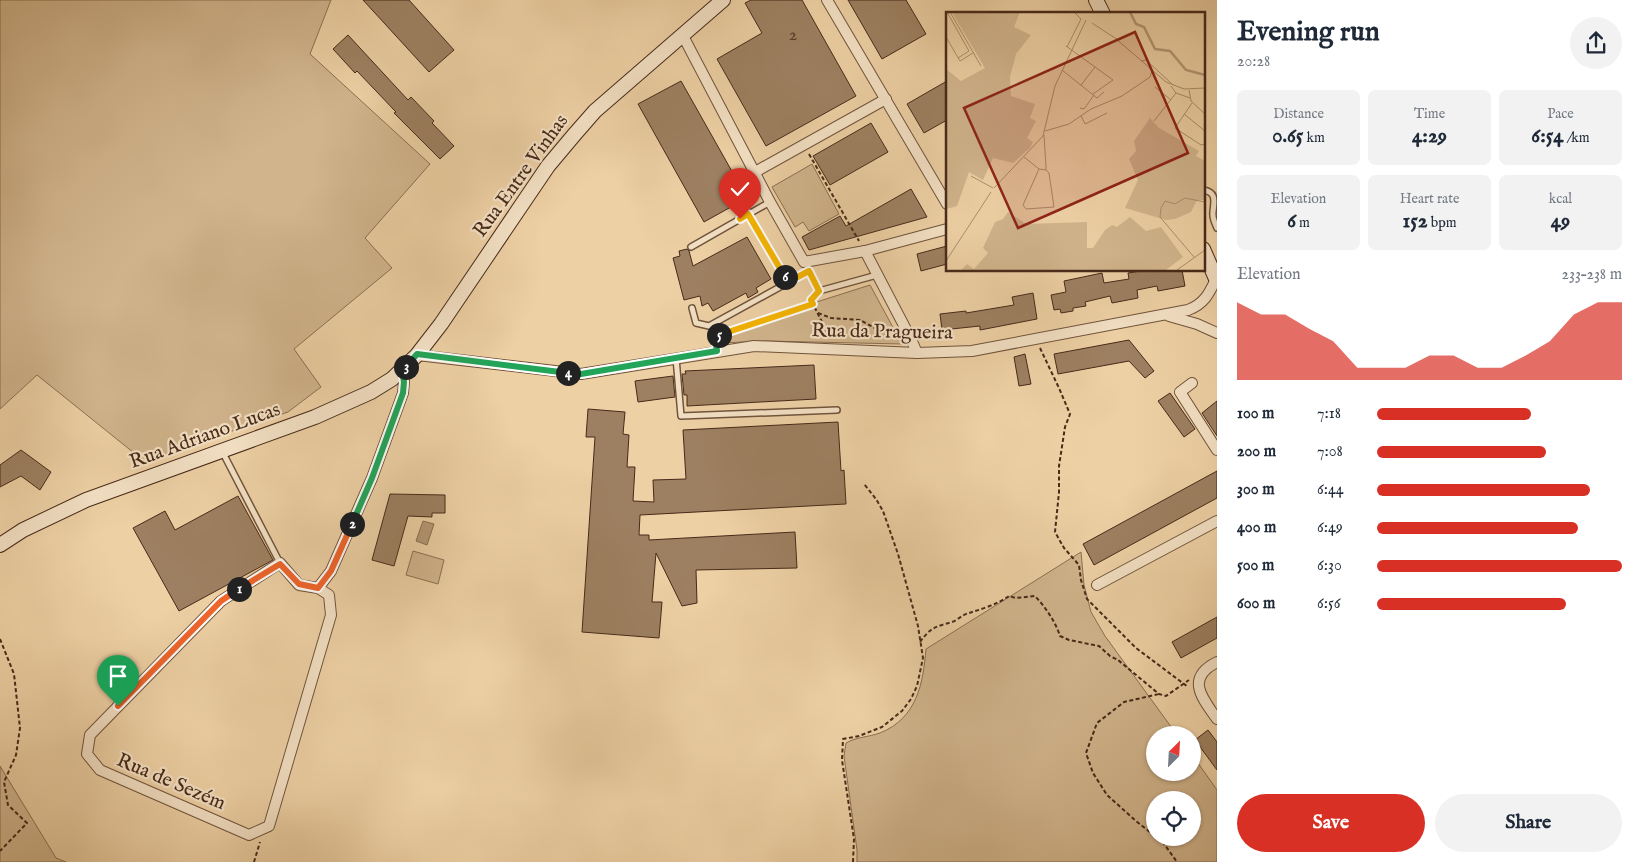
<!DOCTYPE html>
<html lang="en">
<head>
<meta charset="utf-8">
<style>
	body { margin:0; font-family:"IM FELL English",serif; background:#f2f2f3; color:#1f2937; height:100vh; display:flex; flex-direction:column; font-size:19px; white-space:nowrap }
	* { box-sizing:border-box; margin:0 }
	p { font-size:16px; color:#747a83 }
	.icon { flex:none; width:28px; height:28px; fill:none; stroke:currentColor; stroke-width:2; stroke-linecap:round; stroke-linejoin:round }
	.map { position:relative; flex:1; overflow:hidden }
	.panel { display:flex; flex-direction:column; background:#fff; width:425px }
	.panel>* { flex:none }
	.needle { width:32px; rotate:24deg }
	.buttons { position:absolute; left:1146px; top:726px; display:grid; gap:10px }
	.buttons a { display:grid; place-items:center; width:55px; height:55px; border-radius:50%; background:#fff; box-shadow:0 1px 4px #0004; font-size:25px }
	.pin { position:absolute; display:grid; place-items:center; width:42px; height:42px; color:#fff; margin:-51px -21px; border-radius:50% 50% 50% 0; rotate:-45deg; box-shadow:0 0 5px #0007 }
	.pin .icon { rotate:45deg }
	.km { position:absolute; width:25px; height:25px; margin:-12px; border-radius:50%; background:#222; color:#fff; font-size:14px; line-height:25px; text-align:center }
	.round { display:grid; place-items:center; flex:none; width:52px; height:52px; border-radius:26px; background:#f2f2f3 }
	.overview { display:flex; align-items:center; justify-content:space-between; height:85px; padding:0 20px }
	h1 { font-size:28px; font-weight:700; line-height:38px }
	.figures { display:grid; grid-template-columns:repeat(3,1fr); gap:8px; height:85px; padding:5px 20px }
	.figures div { display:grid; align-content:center; border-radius:8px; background:#f2f2f3; text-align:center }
	.figures b { font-size:21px; font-weight:700 }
	.figures small { font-size:14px; font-weight:400 }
	.figures p { font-size:14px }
	.chart { height:140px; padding:10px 20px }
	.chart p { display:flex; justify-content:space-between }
	.chart svg { width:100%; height:90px; margin-top:5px; fill:#d93025; opacity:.7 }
	.action { display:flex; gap:10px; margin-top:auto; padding:10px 20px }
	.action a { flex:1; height:58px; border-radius:30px; background:#d93025; color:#fff; font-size:20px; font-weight:700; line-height:58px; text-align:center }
	.action a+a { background:#f2f2f3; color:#1f2937 }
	ul { padding:0 20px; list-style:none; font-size:16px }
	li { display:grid; grid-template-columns:80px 60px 1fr; align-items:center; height:38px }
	li i { height:12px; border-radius:6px; background:#d93025 }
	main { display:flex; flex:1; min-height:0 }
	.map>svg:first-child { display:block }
	.green { fill:#d1b48c; stroke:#8c6f52; fill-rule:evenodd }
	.water { fill:#b59875; stroke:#896c50 }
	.building { fill:#9d8061; stroke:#472a19 }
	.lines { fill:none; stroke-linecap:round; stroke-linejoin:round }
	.lane-casing { stroke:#70543c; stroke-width:8 }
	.street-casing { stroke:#70543c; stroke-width:12 }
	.secondary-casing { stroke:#472a19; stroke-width:16 }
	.path { stroke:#472a19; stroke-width:2; stroke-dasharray:4 2.5; stroke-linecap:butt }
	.lane { stroke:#f3e0c4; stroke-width:5 }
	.street { stroke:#f3e0c4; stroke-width:10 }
	.secondary { stroke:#f3e0c4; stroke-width:14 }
	.split-1-casing { stroke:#fff; stroke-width:10 }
	.split-2-casing { stroke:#fff; stroke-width:10 }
	.split-3-casing { stroke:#fff; stroke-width:10 }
	.split-4-casing { stroke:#fff; stroke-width:10 }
	.split-5-casing { stroke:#fff; stroke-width:10 }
	.split-6-casing { stroke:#fff; stroke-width:10 }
	.split-7-casing { stroke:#fff; stroke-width:10 }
	.split-1 { stroke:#f0652b; stroke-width:6 }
	.split-2 { stroke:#f0652b; stroke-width:6 }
	.split-3 { stroke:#22a559; stroke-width:6 }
	.split-4 { stroke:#22a559; stroke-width:6 }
	.split-5 { stroke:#22a559; stroke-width:6 }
	.split-6 { stroke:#f5b400; stroke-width:6 }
	.split-7 { stroke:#f5b400; stroke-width:6 }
	.labels { text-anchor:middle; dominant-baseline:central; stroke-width:4.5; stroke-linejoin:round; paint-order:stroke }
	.number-label { font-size:18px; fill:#5c402b }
	.street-label { font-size:20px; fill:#472a19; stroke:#f3e0c4 }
	.inset-river { fill:none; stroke:#b59875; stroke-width:2.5 }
	.inset-road { fill:none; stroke:#ab8e6c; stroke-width:1 }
	.view { fill:#8f2418; fill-opacity:0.15; stroke:#8f2418; stroke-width:2.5 }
	.inset-edge { fill:none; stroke:#472a19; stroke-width:2.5 }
</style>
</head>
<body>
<main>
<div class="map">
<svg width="1217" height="862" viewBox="0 0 1217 862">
	<rect width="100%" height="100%" fill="#edd0a4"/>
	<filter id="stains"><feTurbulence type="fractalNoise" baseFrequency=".004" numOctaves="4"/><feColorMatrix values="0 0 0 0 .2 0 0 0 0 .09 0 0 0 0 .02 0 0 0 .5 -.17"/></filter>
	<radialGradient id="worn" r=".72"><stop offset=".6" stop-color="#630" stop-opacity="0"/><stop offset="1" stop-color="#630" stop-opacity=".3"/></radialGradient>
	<g class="green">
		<polygon points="0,0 331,0 310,54 430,164 365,238 392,268 294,349 321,387 288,412 144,461 37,375 0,409"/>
		<polygon points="812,164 839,214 809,231 803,222 795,227 772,187"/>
		<polygon points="870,285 902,344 767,341 719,343 716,334"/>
		<polygon points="413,551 444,560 438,584 406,575"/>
		<path d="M1081,552L1084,585L1091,612L1105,636L1177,735H1155V772H1192L1193,756L1217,790V862H857V850L844,756L846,743C856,737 869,737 880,733C917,718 923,684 926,649ZM1155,800H1192V838H1155Z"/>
		<polygon points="0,766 56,858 66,862 0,862"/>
	</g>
	<polygon class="water" points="423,521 434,524 427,545 416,541"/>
	<g class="building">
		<polygon points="363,0 409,0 454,50 429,72"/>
		<polygon points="751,0 802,0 856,96 766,146 717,59 762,33 745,3"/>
		<polygon points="848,0 906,0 926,34 882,59"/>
		<polygon points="348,35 408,100 411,97 434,121 432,123 454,146 440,159 394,113 396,112 357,71 355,73 333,49"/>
		<polygon points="681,81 747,198 704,222 638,104"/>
		<polygon points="947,81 947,120 924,133 907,104"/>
		<polygon points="871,123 888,152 830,185 813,156"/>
		<polygon points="911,189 927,217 809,250 802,237 840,216 846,226"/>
		<polygon points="747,237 771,279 756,288 758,292 748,298 746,293 713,311 708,303 702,306 700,296 684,300 673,258 680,256 679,251 687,249 689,251 693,266"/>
		<polygon points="947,246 947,264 921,271 917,254"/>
		<polygon points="1147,270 1182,270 1185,286 1158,291 1157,286 1137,290 1138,298 1112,303 1110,296 1085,302 1086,306 1073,308 1073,311 1061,313 1060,309 1054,310 1051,295 1066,292 1064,281 1102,273 1104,283 1129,279 1128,273"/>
		<polygon points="1033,293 1037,319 980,330 980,326 942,330 940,314 966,311 966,313 1014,305 1012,297"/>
		<polygon points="1129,340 1154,371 1145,378 1129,361 1058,374 1054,354"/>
		<polygon points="1025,354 1031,384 1019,386 1014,357"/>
		<polygon points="814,365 816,399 687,406 687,395 684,395 682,374 686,374 685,371"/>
		<polygon points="673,376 675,397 638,402 635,381"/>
		<polygon points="1170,393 1195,429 1184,437 1158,401"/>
		<polygon points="1217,401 1217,436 1202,413"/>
		<polygon points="588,409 625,412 623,434 629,435 627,467 635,467 633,501 654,502 653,480 686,479 683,430 838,422 841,471 844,470 846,504 640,515 639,535 649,535 649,540 795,532 797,568 696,570 697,603 682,606 656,553 652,602 662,602 659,638 582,632 595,437 586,437"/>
		<polygon points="21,450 51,472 40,490 21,476 0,487 0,465"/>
		<polygon points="1217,471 1217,498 1094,565 1083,544"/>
		<polygon points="390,494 445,495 445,513 432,513 432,517 408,516 394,566 372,560"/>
		<polygon points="238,496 273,560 179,611 133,528 165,511 175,530"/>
		<polygon points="1217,617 1217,638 1181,658 1172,642"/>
		<polygon points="1208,730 1217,742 1217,770 1195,740"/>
	</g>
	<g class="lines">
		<defs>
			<g id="lane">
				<path d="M1203,190C1217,192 1214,201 1213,212C1212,218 1215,223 1217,228"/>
				<polyline points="748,214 788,282"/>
				<polyline points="691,247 770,202"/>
				<polyline points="808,269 819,291 877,275"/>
				<polyline points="692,308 696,323 709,326 809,271"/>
				<polyline points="676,358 681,416 837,410"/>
				<polyline points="223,453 280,563"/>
			</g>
			<g id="street">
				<polyline points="827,0 947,204"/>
				<polyline points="682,34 770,202 804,262 865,251 947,229"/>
				<polyline points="755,172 886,99"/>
				<polyline points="865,251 911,339 917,353"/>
				<polyline points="1169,316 1197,324 1217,333"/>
				<path d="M417,355L581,374L754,346L917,353L972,351L1188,310C1204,304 1209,294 1216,279"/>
				<polyline points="1192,383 1180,392 1217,450"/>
				<polyline points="1097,585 1217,521"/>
				<polyline points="318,588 329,595 331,615 269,826 249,835 100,770 87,754 90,735 221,601 280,563 299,585 318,588 331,571 372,478 403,393 404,382 402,370"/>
				<path d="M1217,662C1185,678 1202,698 1217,719"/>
			</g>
			<g id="secondary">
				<polyline points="1096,0 1103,14"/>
				<polyline points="1203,249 1217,281"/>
				<polyline points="0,545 23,530 86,500 315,417 371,392 392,379 417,355 441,324 548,166 574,135 595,111 723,0"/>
			</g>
		</defs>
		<use href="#lane" class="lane-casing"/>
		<use href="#street" class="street-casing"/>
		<use href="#secondary" class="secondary-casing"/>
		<g class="path">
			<polyline points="809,154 859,241"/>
			<polyline points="814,296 811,300 830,338"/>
			<polyline points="818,313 831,318 860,320 895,339 899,339"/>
			<polyline points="716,342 715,337 813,304"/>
			<polyline points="1040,348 1059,388 1070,414 1065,427 1059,466 1059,492 1055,532 1064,548 1079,565 1081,580 1087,599 1136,648 1188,687"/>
			<polyline points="0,639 14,674 20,728 16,755 4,782 8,805 27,823 0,851"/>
			<path d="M920,642C931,627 935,627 952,622C958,620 963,614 969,613C982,609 998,604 1009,596L1016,598L1035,596C1046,608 1055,621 1060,636L1069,640L1099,646L1110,656L1118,660L1159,694L1166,696L1189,680"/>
			<polyline points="1155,836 1136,821 1107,795 1093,773 1086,753 1097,723 1124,702 1159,694"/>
			<polyline points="1157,838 1162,841 1177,862"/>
			<polyline points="254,862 260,842"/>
			<polyline points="853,862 854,839 842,760 843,739 859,736 882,727 902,711 911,699 917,686 923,658 918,626 898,554 883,511 876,499 864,484"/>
		</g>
		<use href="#lane" class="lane"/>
		<use href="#street" class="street"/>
		<use href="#secondary" class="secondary"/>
	</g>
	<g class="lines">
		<defs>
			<polyline id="split-1" points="118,706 221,601 239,589"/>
			<polyline id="split-2" points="239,589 280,564 299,584 318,588 331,571 352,524"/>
			<polyline id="split-3" points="352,524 372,478 403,393 404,382 402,370 406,367"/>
			<polyline id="split-4" points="406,367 417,354 568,373"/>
			<polyline id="split-5" points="568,373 581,374 717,351 715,337 719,335"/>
			<polyline id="split-6" points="719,335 813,304 811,300 819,291 809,271 788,282 785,277"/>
			<polyline id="split-7" points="740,219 748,214 785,277"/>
		</defs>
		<use href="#split-1" class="split-1-casing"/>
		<use href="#split-2" class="split-2-casing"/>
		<use href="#split-3" class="split-3-casing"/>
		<use href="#split-4" class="split-4-casing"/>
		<use href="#split-5" class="split-5-casing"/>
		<use href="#split-6" class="split-6-casing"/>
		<use href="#split-7" class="split-7-casing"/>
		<use href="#split-1" class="split-1"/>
		<use href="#split-2" class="split-2"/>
		<use href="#split-3" class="split-3"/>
		<use href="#split-4" class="split-4"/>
		<use href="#split-5" class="split-5"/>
		<use href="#split-6" class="split-6"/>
		<use href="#split-7" class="split-7"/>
	</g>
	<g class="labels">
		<g class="number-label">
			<text x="793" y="35">2</text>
		</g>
		<g class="street-label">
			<text transform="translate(521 176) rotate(-54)">Rua Entre Vinhas</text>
			<text transform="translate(882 332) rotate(1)">Rua da Pragueira</text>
			<text transform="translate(205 436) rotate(-20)">Rua Adriano Lucas</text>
			<text transform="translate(171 782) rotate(23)">Rua de Sezém</text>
		</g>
	</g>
	<g transform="translate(946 12)">
		<rect width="259" height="259" fill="#edd0a4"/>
		<path d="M6,0H74L68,15L85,23L70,42L64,65L65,84L89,92L84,106L90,109L81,126L87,130L84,136L67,151L47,146L37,168L23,160L11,194L0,197V57L15,69L39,56ZM204,106L213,116L253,139L250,144L259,149V188H251L245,200L229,207L220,208L179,196L192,168L183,147L190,139L188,129ZM62,200L80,212L141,210V236H147L159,218L166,213L171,215L184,205L200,219L215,215L237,245L220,258H15L21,252L28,257L42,241L37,236L49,210L57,207Z" fill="#d1b48c"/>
		<path class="inset-river" d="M184,0L190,12L198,15L209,37L224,39L240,58L259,63"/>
		<path class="inset-road" d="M1,0L23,39L12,46M4,0L35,54M146,11L169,26L220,70L238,77L259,76M0,25L14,49L27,41M120,34L167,68L147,82M121,35L135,7L128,0M195,49L200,48L226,72M116,58L151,86L158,80M135,73L149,55M225,74L230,81L244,86M209,75L225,88M243,78L245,89L259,102M246,91L229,116L255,133L259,132M134,96L138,97L148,83M238,102L259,119M135,104L139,112L161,101M208,109L230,81M99,119L123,112L145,97L176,84L204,65L206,59M78,145L93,157M93,157L77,193L80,197L108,195L103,161L100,158M93,157L100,158V155L98,123M25,164L47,176M48,176L97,124L109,74L140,8M248,245L214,205L215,196L219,189L229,192L239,186L259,190M0,249L45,180M231,258L259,238"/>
		<path class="view" d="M189,20L242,141L72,216L18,96Z"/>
		<rect width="259" height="259" class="inset-edge"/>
	</g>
	<rect width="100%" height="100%" filter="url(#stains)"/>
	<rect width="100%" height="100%" fill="url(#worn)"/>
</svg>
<div class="buttons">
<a><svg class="needle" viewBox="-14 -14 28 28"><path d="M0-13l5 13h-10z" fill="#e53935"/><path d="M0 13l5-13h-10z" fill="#747a83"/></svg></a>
<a><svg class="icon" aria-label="locate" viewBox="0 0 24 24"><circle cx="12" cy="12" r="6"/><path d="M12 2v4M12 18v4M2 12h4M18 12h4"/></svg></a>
</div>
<div class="pin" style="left:118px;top:706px;background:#1e9e55"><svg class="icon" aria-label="arrive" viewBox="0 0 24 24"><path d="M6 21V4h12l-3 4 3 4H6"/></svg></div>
<div class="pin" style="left:740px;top:219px;background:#d93025"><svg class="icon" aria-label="check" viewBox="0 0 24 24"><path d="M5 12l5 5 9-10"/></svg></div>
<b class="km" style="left:239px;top:589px">1</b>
<b class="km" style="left:352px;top:524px">2</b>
<b class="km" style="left:406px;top:367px">3</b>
<b class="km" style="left:568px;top:373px">4</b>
<b class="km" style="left:719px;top:335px">5</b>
<b class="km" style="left:785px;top:277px">6</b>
</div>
<section class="panel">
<div class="overview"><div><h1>Evening run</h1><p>20:28</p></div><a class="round"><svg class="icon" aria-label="share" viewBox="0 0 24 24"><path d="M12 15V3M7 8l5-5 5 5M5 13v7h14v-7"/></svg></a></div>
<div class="figures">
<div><p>Distance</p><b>0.65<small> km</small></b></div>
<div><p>Time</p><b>4:29</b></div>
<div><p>Pace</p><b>6:54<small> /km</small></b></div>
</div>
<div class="figures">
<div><p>Elevation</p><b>6<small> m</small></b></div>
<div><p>Heart rate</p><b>152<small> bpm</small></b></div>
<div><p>kcal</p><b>49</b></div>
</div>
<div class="chart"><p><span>Elevation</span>233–238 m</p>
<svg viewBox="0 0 160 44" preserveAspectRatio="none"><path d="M0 44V6L10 12L20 12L30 19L40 25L50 38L60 38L70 38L80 32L90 32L100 38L110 38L120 32L130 25L140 12L150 6L160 6V44z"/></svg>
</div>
<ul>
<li><b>100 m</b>7:18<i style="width:63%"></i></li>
<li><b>200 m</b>7:08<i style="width:69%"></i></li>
<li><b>300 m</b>6:44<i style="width:87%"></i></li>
<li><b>400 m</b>6:49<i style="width:82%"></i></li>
<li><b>500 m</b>6:30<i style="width:100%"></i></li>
<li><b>600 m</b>6:56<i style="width:77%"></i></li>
</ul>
<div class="action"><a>Save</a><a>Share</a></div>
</section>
</main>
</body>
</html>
